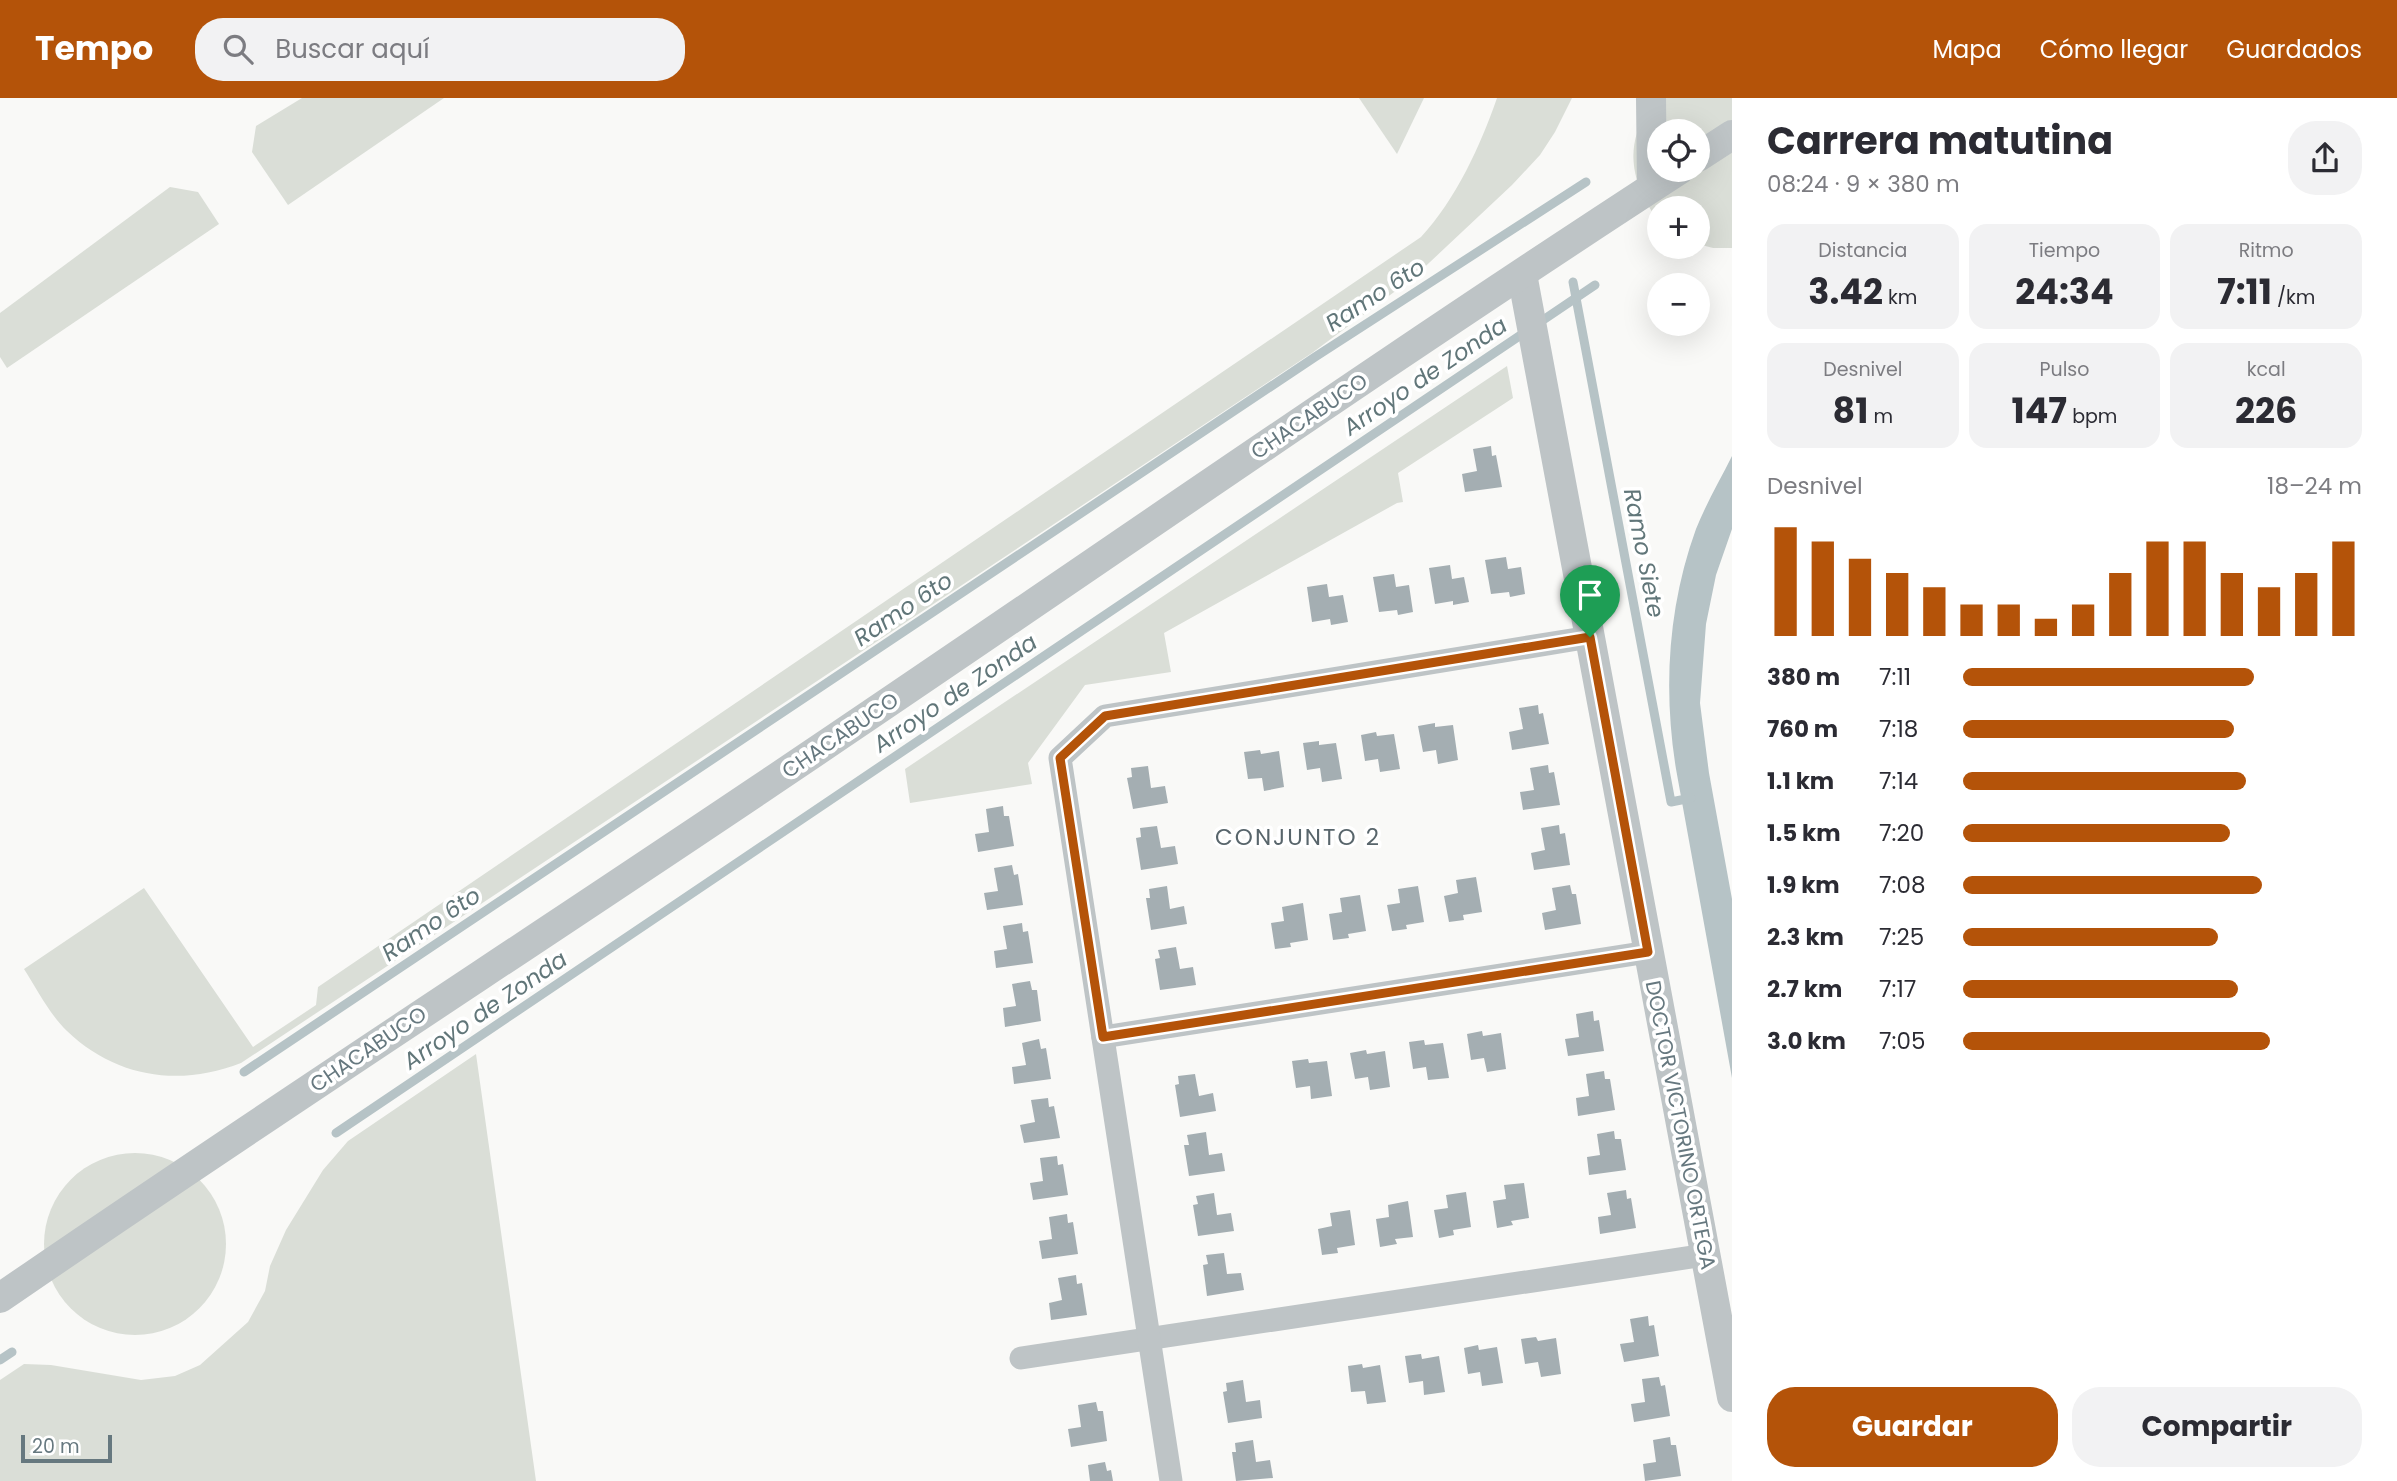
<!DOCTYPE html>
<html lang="es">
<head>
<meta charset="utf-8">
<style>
	body { margin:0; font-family:Poppins,sans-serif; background:#f2f2f3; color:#2b2b33; height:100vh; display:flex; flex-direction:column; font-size:26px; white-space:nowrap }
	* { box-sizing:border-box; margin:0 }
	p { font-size:23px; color:#7c7c81 }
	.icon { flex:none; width:38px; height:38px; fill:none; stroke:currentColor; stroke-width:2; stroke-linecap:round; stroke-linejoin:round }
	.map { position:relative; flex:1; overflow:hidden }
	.drawer { display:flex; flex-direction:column; background:#fff; width:665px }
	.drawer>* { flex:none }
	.fabs { position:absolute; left:1647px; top:21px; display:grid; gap:14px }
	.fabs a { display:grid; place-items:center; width:63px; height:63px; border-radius:50%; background:#fff; box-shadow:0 7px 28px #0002; font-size:35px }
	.scale { position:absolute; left:21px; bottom:18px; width:91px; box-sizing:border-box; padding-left:7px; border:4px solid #66787f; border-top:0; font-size:19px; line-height:24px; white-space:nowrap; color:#66787f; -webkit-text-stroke:5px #fff; paint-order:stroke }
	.pin { position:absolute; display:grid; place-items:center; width:60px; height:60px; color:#fff; margin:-72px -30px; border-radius:50% 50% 50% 0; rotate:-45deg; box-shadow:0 0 7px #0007 }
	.pin .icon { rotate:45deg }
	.round { display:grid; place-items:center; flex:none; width:74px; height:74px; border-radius:28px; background:#f2f2f3 }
	.head { display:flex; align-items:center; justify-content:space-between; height:119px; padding:0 35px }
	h1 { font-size:38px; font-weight:700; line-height:52px }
	.stats { display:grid; grid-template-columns:repeat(3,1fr); gap:10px; height:119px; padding:7px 35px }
	.stats div { display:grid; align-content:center; border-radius:18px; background:#f2f2f3; text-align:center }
	.stats b { font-size:35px; font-weight:700 }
	.stats small { font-size:19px; font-weight:400 }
	.stats p { font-size:19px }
	.chart { height:196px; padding:14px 35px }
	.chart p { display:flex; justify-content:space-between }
	.chart svg { width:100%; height:126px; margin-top:7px; stroke:#b45309; stroke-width:6 }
	.button { display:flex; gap:14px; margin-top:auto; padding:14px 35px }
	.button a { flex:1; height:80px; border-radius:28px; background:#b45309; color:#fff; font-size:28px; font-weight:700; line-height:80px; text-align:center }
	.button a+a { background:#f2f2f3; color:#2b2b33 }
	ul { padding:0 35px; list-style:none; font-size:23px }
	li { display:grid; grid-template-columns:112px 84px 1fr; align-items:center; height:52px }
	li i { height:18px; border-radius:9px; background:#b45309 }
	header { display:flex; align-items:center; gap:42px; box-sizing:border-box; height:98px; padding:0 35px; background:#b45309; color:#fff }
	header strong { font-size:33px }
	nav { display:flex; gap:38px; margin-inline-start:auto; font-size:24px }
	.search { width:490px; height:63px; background:#f2f2f3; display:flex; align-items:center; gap:18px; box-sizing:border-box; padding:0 24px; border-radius:28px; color:#7c7c81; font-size:26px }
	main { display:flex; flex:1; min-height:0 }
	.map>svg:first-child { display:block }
	.green { fill:#daded7; fill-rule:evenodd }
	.water { fill:#b6c3c6 }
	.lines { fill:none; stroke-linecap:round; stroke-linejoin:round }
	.stream { stroke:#b6c3c6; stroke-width:9 }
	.building { fill:#a4aeb2 }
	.minor { stroke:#bec4c6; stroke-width:23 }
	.tertiary { stroke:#bec4c6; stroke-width:30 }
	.route-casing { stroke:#fff; stroke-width:14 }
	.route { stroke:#b45309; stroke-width:9 }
	.labels { text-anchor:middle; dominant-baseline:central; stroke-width:7; stroke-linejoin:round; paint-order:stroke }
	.street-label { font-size:21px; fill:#66787f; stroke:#fff }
	.water-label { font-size:23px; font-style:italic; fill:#617679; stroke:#fff }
	.neighbourhood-label { font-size:23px; letter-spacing:2px; fill:#58656b; stroke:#fff }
</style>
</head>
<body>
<header>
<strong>Tempo</strong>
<div class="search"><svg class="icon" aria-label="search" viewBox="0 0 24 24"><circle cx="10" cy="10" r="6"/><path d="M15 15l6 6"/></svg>Buscar aquí</div>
<nav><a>Mapa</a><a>Cómo llegar</a><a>Guardados</a></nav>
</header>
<main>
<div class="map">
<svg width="1732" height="1383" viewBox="0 0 1732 1383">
	<rect width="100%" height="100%" fill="#f9f9f7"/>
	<g class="green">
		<polygon points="302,0 444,0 288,107 252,54 256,28"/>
		<polygon points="1359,0 1424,0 1397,56"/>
		<path d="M1497,0H1572L1555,34L1540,57L1512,87L1413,180L1312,255L241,965C180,989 116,980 67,933C51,918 36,890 24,871L144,790L253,949L316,907L318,889L1421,139C1456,101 1480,49 1497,0Z"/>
		<path d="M1656,0H1732V150H1713L1698,146V110H1659V123C1639,98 1627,66 1637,35C1641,23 1650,11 1656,0ZM1659,33H1698V72H1659Z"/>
		<polygon points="170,89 198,94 219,126 7,270 0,259 0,215"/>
		<polygon points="1507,268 1513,300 1398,375 1403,404 1397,405 1164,535 1171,574 1085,587 1028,665 1032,686 910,705 905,671"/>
		<polygon points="476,956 536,1383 0,1383 0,1282 24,1266 51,1267 141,1282 175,1278 200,1267 248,1224 265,1193 270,1168 286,1132 323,1072 348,1043"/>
		<circle cx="135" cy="1146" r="91"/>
	</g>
	<path class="water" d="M1732,358V431L1716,477L1706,526L1700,605L1709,675L1732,801V980L1676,671C1663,591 1668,508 1696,431C1706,406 1720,382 1732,358Z"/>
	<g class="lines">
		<g class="stream">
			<polyline points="1573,184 1671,704 1691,700"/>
			<polyline points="244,974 1315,259 1586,84"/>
			<polyline points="336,1035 1595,187"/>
			<polyline points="0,1262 12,1254"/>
		</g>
	</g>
	<g class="building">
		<polygon points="1491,348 1492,358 1496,357 1502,389 1465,394 1462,376 1477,373 1473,351"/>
		<polygon points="1506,459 1508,471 1521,469 1525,496 1510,499 1509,494 1491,496 1485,462"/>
		<polygon points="1450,467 1452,481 1464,479 1469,504 1453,507 1453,503 1435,506 1429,470"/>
		<polygon points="1394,476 1396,489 1409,487 1413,514 1398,517 1397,512 1379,514 1373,479"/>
		<polygon points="1327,486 1329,499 1343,497 1348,524 1331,527 1330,521 1312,524 1307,489"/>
		<polygon points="1538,607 1539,616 1543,615 1549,646 1512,652 1509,634 1523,631 1519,610"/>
		<polygon points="1435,625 1435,629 1453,627 1458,662 1438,666 1436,652 1423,654 1418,628"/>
		<polygon points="1376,634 1377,638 1394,636 1400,671 1380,674 1378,661 1365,663 1361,637"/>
		<polygon points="1319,643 1319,647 1336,645 1342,681 1322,684 1320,670 1307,672 1303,645"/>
		<polygon points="1260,652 1261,656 1279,653 1284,689 1264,693 1262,680 1248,681 1244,654"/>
		<polygon points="1548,667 1549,675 1554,674 1560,707 1523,712 1520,694 1534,692 1530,670"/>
		<polygon points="1148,668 1151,690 1165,688 1168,705 1133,711 1127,680 1132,679 1131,670"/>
		<polygon points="1003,708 1004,718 1009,718 1014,748 978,754 975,736 989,734 986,711"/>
		<polygon points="1559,727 1560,736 1565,735 1570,767 1534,772 1531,755 1545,752 1541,730"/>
		<polygon points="1157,728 1161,750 1175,748 1178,766 1141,772 1136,740 1141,739 1140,730"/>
		<polygon points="1012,767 1014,777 1018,776 1023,807 987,812 984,795 998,793 994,770"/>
		<polygon points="1476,779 1482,814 1463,817 1464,822 1449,824 1444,798 1458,795 1456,782"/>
		<polygon points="1570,787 1572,796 1576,796 1581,826 1545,832 1542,815 1556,812 1552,790"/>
		<polygon points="1167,788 1170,811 1184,808 1187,826 1151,832 1146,800 1150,800 1149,791"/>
		<polygon points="1418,788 1424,824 1406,827 1407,831 1392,833 1387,807 1400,805 1398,791"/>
		<polygon points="1360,797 1366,833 1348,836 1349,840 1333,842 1329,816 1342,814 1340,800"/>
		<polygon points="1303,805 1308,842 1290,845 1291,849 1275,851 1271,825 1284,823 1282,809"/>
		<polygon points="1022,825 1023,834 1028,833 1033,865 996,870 994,853 1007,851 1003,828"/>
		<polygon points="1176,849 1180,871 1193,869 1196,887 1160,892 1155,861 1160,860 1158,852"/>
		<polygon points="1030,883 1032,892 1037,892 1041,923 1005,929 1003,910 1016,908 1012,886"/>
		<polygon points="1593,913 1594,923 1599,922 1604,953 1568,958 1565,941 1579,939 1576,916"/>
		<polygon points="1482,933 1483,938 1501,935 1506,971 1487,974 1484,960 1471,962 1467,936"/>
		<polygon points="1039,941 1041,951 1046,950 1051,981 1014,986 1012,969 1026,967 1022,945"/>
		<polygon points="1424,942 1425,947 1443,945 1449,980 1428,982 1426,969 1413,971 1409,944"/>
		<polygon points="1366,952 1367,956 1385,953 1390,989 1370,992 1368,979 1355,981 1350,955"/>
		<polygon points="1308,961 1309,965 1327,963 1332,998 1311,1001 1310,988 1296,990 1292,963"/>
		<polygon points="1604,973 1605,981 1610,981 1615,1012 1578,1018 1576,1000 1589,998 1586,976"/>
		<polygon points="1195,976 1199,998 1213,995 1216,1013 1180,1019 1175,987 1179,986 1178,978"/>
		<polygon points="1048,1000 1049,1009 1054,1008 1060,1040 1024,1045 1020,1027 1035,1024 1031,1002"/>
		<polygon points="1614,1033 1615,1041 1621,1041 1626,1072 1589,1077 1587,1059 1600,1057 1597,1036"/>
		<polygon points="1206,1034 1209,1057 1222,1055 1225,1073 1189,1078 1184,1047 1189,1047 1187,1037"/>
		<polygon points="1057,1058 1058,1067 1063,1066 1068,1097 1033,1102 1030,1085 1043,1083 1040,1060"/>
		<polygon points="1524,1085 1529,1120 1511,1123 1513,1127 1497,1130 1493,1103 1506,1101 1504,1087"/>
		<polygon points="1626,1092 1627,1101 1631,1100 1636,1130 1600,1136 1598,1119 1611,1117 1607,1095"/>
		<polygon points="1466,1094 1471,1129 1453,1132 1454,1137 1439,1140 1434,1112 1448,1110 1446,1097"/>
		<polygon points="1214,1095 1217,1117 1231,1115 1234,1133 1198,1138 1193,1107 1198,1106 1196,1098"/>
		<polygon points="1408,1103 1413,1139 1395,1141 1397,1146 1380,1149 1376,1121 1389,1119 1388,1107"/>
		<polygon points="1350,1112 1355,1147 1337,1150 1338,1155 1322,1157 1318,1131 1332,1128 1330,1115"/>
		<polygon points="1067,1116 1068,1125 1073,1124 1078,1156 1042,1161 1039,1143 1052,1141 1049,1119"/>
		<polygon points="1224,1155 1227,1176 1241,1175 1244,1192 1207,1198 1203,1167 1208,1166 1206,1157"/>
		<polygon points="1076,1177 1077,1186 1082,1185 1087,1217 1051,1222 1049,1205 1062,1202 1058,1180"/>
		<polygon points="1648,1218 1649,1228 1654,1227 1659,1258 1624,1264 1620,1246 1634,1244 1630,1221"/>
		<polygon points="1536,1239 1538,1243 1556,1240 1561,1276 1541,1279 1538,1264 1525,1266 1521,1241"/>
		<polygon points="1478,1247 1479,1252 1497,1249 1503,1285 1482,1288 1480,1274 1468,1276 1464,1250"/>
		<polygon points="1421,1256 1422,1261 1439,1258 1445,1294 1424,1297 1423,1283 1409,1285 1405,1258"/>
		<polygon points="1362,1266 1363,1270 1380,1267 1386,1304 1367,1306 1365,1293 1351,1294 1348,1268"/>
		<polygon points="1659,1279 1661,1288 1665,1287 1670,1318 1634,1324 1631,1306 1645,1304 1642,1281"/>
		<polygon points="1243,1282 1246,1304 1260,1302 1262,1320 1228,1325 1223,1294 1227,1293 1226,1285"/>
		<polygon points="1096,1304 1098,1313 1103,1313 1107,1343 1071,1349 1068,1331 1081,1329 1078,1307"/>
		<polygon points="1670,1339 1671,1347 1676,1347 1681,1378 1645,1383 1643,1366 1656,1364 1653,1342"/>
		<polygon points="1253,1342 1256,1364 1270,1362 1273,1380 1236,1383 1232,1354 1236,1354 1235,1345"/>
		<polygon points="1105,1364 1107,1373 1111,1372 1113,1383 1090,1383 1088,1367"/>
	</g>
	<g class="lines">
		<g class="minor">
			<polyline points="1103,939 1648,854"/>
			<polyline points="1021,1260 1705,1157"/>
			<polyline points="1171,1383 1060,660 1105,618 1590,539"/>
		</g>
		<g class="tertiary">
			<polyline points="1651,0 1652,89"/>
			<polyline points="1698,59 1732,37"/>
			<polyline points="1522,176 1732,1299"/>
			<path d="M0,1200C251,1027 507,861 760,691C1067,485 1369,273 1679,72"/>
		</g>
	</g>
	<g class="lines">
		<defs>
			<polygon id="route" points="1590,539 1648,854 1103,939 1060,660 1105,618"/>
		</defs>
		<use href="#route" class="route-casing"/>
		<use href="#route" class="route"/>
	</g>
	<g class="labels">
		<g class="street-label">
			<text transform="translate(1309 318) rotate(-34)">CHACABUCO</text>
			<text transform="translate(840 637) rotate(-34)">CHACABUCO</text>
			<text transform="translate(368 951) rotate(-34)">CHACABUCO</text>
			<text transform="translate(1681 1027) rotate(79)">DOCTOR VICTORINO ORTEGA</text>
		</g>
		<g class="water-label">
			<text transform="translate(1375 197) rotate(-33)">Ramo 6to</text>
			<text transform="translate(1425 278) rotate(-34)">Arroyo de Zonda</text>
			<text transform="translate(1644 455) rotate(79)">Ramo Siete</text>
			<text transform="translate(903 511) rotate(-34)">Ramo 6to</text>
			<text transform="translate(955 595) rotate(-34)">Arroyo de Zonda</text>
			<text transform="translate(431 826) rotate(-34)">Ramo 6to</text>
			<text transform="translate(485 912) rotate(-34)">Arroyo de Zonda</text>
		</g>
		<g class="neighbourhood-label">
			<text x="1298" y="739">CONJUNTO 2</text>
		</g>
	</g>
</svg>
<div class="fabs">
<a><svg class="icon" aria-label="locate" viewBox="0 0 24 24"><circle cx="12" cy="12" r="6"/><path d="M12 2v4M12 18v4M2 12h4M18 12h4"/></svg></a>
<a>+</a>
<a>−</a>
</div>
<div class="scale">20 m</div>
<div class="pin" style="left:1590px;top:539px;background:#1e9e55"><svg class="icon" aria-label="arrive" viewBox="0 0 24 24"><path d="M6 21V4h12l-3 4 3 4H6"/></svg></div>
</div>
<section class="drawer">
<div class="head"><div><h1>Carrera matutina</h1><p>08:24 · 9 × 380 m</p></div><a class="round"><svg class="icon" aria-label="share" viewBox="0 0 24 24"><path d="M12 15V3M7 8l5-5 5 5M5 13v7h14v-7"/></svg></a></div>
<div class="stats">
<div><p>Distancia</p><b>3.42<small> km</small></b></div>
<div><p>Tiempo</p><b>24:34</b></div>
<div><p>Ritmo</p><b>7:11<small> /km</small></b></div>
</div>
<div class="stats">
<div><p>Desnivel</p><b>81<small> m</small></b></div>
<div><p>Pulso</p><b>147<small> bpm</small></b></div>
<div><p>kcal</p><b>226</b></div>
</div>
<div class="chart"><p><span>Desnivel</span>18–24 m</p>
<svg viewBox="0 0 160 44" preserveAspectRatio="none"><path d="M5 44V6M15 44V11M25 44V17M35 44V22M45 44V27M55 44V33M65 44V33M75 44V38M85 44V33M95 44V22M105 44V11M115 44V11M125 44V22M135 44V27M145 44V22M155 44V11"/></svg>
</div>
<ul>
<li><b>380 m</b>7:11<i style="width:73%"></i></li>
<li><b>760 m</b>7:18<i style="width:68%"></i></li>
<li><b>1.1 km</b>7:14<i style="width:71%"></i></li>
<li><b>1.5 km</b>7:20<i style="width:67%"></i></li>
<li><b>1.9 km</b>7:08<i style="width:75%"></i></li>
<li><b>2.3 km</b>7:25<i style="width:64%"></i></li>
<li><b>2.7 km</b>7:17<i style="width:69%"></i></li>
<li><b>3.0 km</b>7:05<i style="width:77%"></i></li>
</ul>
<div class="button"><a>Guardar</a><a>Compartir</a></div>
</section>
</main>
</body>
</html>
